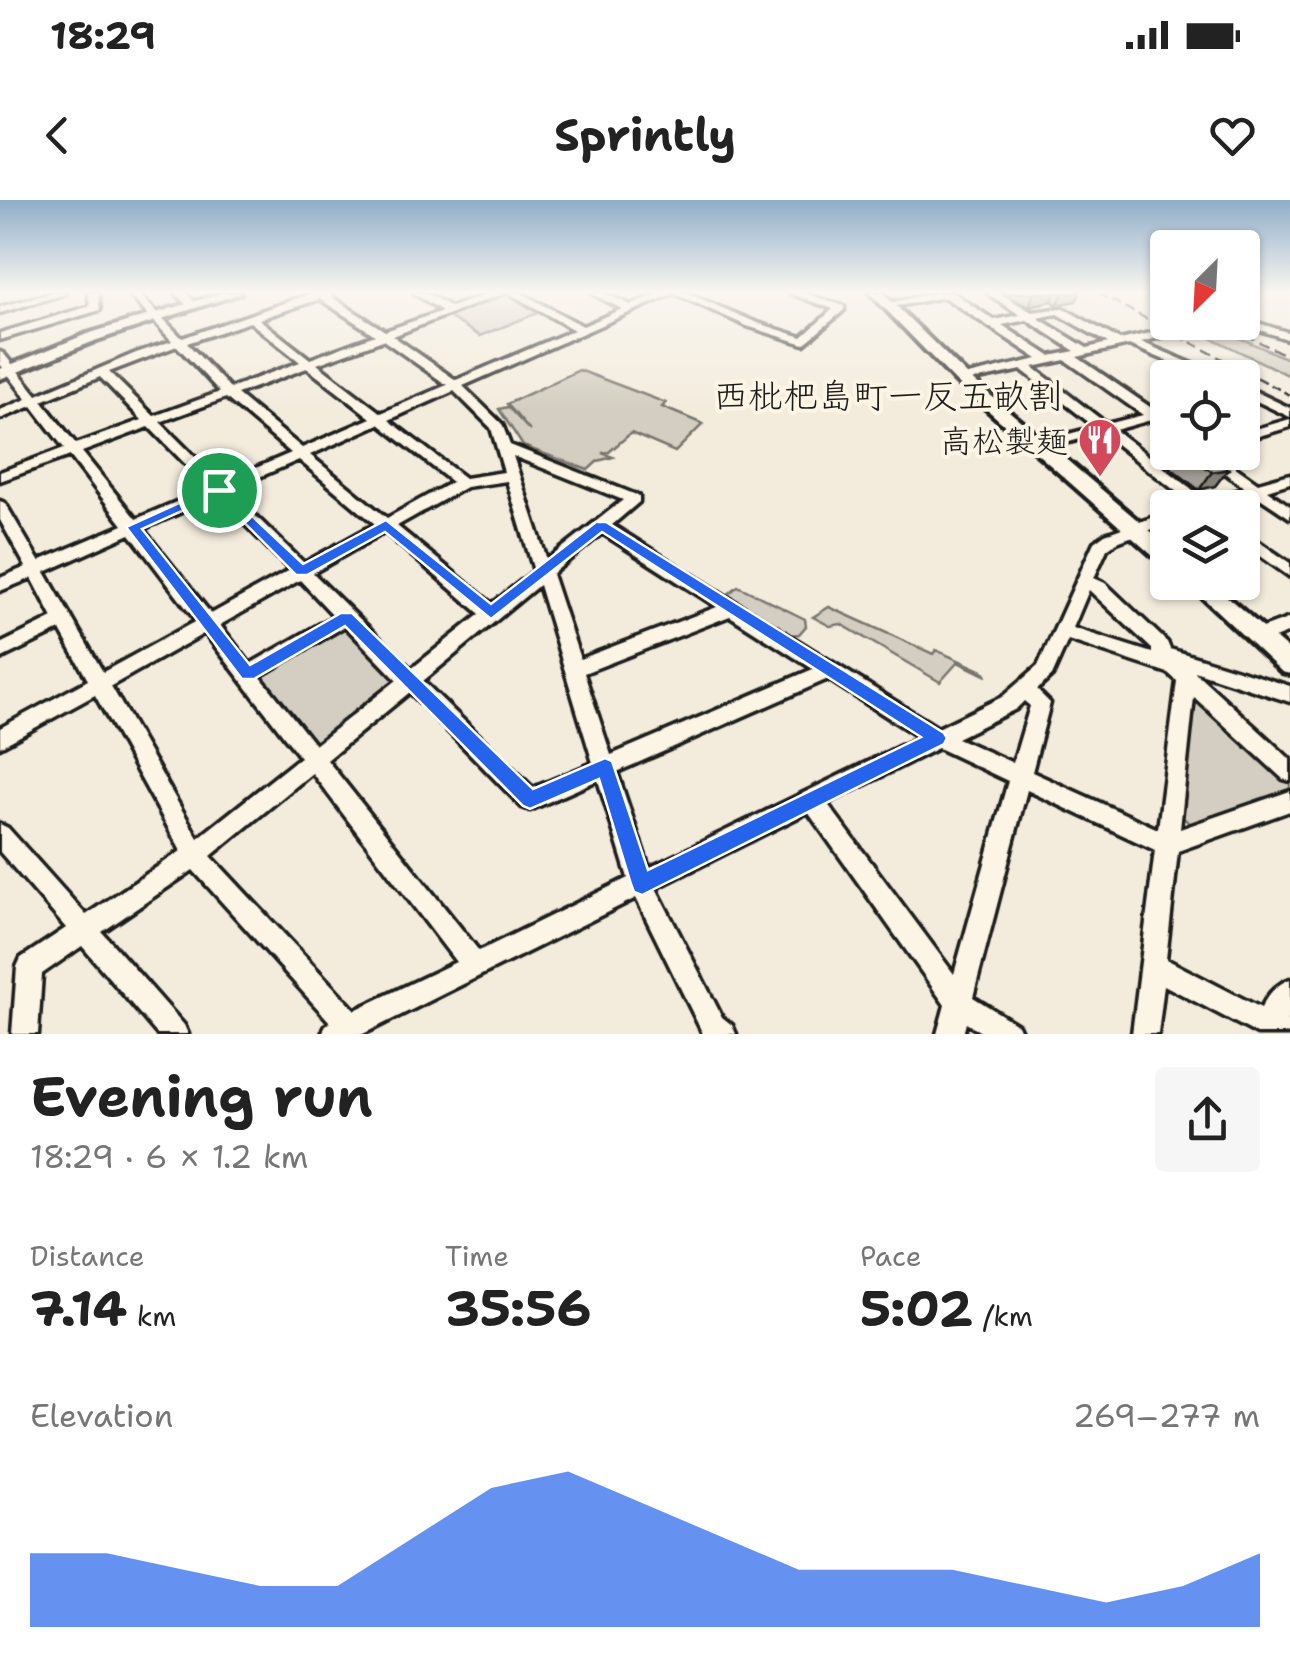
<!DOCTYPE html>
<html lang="en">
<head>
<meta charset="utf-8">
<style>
	body { margin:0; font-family:"Shantell Sans","Klee One",sans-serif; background:#f6f6f6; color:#222; height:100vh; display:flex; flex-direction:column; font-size:38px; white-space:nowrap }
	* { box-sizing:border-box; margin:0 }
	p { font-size:32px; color:#767676 }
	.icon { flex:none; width:55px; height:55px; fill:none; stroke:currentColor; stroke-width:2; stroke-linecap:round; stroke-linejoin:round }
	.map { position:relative; height:834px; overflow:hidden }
	.panel { display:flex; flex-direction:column; background:#fff; flex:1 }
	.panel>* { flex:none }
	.needle { width:65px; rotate:204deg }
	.fabs { position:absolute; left:1150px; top:30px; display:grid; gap:20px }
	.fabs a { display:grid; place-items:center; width:110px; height:110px; border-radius:10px; background:#fff; box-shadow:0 2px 8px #0004; font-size:50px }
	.pin { position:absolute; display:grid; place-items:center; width:85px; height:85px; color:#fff; margin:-42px; border:5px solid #fff; border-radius:50%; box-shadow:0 2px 10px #0007 }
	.round { display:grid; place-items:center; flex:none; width:105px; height:105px; border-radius:10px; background:#f6f6f6 }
	.overview { display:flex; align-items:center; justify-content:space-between; height:170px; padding:0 30px }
	h1 { font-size:55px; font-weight:700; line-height:75px }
	.stats { display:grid; grid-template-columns:repeat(3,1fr); gap:15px; height:170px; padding:10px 30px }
	.stats div { display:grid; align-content:center }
	.stats b { font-size:50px; font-weight:700 }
	.stats small { font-size:28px; font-weight:400 }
	.stats p { font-size:28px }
	.chart { height:280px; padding:20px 30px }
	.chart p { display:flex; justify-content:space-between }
	.chart svg { width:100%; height:180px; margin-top:10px; fill:#2563eb; opacity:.7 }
	.status { display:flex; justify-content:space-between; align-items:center; height:70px; padding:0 50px; background:#fff; direction:ltr }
	.status svg { height:28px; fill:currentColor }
	header { display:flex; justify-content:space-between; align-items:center; height:130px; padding:0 30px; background:#fff; font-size:45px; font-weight:700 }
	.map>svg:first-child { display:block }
	.green { fill:#d3cec1; stroke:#78756e; stroke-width:2.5 }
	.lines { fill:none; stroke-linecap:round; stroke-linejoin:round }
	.minor-casing { stroke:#1c1c1c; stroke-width:7 }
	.major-casing { stroke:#1c1c1c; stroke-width:8 }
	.minor { fill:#fcf5e5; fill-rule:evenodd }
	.major { fill:#fcf5e5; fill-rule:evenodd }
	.rail { stroke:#1c1c1c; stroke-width:2.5; stroke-dasharray:10 5; stroke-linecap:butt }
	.wall { fill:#a39f96; stroke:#1c1c1c; stroke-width:2.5 }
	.shaded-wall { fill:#85827a; stroke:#1c1c1c; stroke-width:2.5 }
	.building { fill:#beb9ae; stroke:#1c1c1c; stroke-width:2.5 }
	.route { fill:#2563eb; stroke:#fff; stroke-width:2.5; fill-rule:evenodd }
	.labels { text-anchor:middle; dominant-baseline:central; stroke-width:8; stroke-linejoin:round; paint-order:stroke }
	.far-poi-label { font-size:32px; fill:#1c1c1c; stroke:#fcf5e5; text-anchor:end }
	.far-quarter-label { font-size:35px; fill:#1c1c1c; stroke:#fcf5e5 }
</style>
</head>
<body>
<div class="status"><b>18:29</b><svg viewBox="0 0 49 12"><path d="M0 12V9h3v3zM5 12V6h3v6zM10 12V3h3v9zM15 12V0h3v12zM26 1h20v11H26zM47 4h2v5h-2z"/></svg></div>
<header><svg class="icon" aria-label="back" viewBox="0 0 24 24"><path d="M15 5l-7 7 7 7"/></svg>Sprintly<svg class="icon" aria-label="heart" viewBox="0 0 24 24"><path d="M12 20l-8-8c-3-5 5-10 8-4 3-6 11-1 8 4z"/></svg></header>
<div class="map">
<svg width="1290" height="834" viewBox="0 0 1290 834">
	<rect width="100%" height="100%" fill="#f3ecdd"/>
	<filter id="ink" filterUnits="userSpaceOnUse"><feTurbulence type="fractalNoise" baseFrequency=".01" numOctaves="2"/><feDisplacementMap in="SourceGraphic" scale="20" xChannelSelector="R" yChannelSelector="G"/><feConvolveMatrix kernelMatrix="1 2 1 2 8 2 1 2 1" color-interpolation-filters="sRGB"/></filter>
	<g filter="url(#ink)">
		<g class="green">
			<polygon points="506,94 540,112 480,136 447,116"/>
			<polygon points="1217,128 1290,160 1290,176 1199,132"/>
			<polygon points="579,170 666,203 662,207 703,224 675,252 631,233 609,252 602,253 613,257 598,261 588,270 523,246 499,209 508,207 530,231 507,204"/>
			<polygon points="738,386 805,419 806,426 799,434 791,435 727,395"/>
			<polygon points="829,407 933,454 936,450 983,471 987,476 958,462 940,482 841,424 830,426 813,417"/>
			<polygon points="347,423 396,474 395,481 319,541 311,541 258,475"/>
			<polygon points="1194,496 1290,579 1290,592 1192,625 1182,617"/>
		</g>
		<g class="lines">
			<defs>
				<g id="minor">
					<polygon points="52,93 67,93 0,113 0,107"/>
					<polygon points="88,93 98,93 100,110 0,140 0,133 90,106"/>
					<path d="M128,93H138L182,138L313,93H333L330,96L385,131L442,111L414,93H426L451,107L491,93H504L393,136L456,180L574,130L509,93H521L583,126L622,109L591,93H603L631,105L661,93H687L755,122L802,137L833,109L789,93H803L844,106V110L804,144L747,126L674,93L463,186L502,224L510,245L639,296V302L612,325L938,528L1002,497L1038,466L1094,342L1105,334L1168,312V323L1117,342L1107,349L1094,378L1105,383L1167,442L1170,449L1290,486V502L1194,471L1290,559V581L1283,579L1194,497L1180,629L1290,591V611L1178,651L1166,759L1261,808C1267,795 1277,784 1290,779V811L1287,821L1290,823V834H1257L1164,785L1158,834H1132L1155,650L1027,590L973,797L1018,825L1022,834H984L966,823L963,834H937L945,805L808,612L656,688L722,817L732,825L736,834H703L636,698L363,834H322L326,825L330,822L193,670L102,732L184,825L188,834H157L82,746L42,774L38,834H12L17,767L21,758L66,728L0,652V624L8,628L86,715L181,651L95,495L0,547V528L88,480L60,430L0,459V444L53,418L32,378L0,391V378L26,367L0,320V301L5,303L39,361L123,325L70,256L0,281V272L64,248L32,206L0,219V210L27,199L0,164V152L4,154L37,195L136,153L172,141ZM320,99L375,135L310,159L259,119ZM250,122L300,162L230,188L187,143ZM383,140L447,185L381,213L317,164ZM177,146L220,192L154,216L109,172ZM307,168L371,218L302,248L237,194ZM100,177L142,220L76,244L42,201ZM454,191L491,228L504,272L465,278L389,220ZM226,198L291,253L221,283L160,222ZM379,224L452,282L387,318L310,255ZM149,227L209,288L136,319L82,252ZM513,256L623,300L547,360ZM299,260L375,324L304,363L229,290ZM507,281L534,371L492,404L397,326L466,287ZM217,296L290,370L211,414L143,329ZM385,332L480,414L411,469L313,373ZM602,333L717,407L580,459L552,374ZM130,334L196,421L103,472L45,372ZM300,380L334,416L250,464L220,425ZM539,385L593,563L533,588L423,481ZM1089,390L1152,449V453L1073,428ZM730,416L813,469L611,555L584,473ZM345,426L397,480L315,545L260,476ZM205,433L300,557L198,638L111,486ZM1068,440L1168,473L1177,481L1158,629L1032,572L1050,503L1037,490L1052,476ZM828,479L919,537L649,668L617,572ZM410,492L522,607L530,610L598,580L628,678L479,751L327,560ZM1024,501L1030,506L1013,563L957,538L1016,509ZM938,548L1008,581L954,774L827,603ZM312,573L456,762L355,810L211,656Z"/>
					<polygon points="176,93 186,93 197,105 188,107"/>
					<path d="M934,93H953L994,120L1020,115L987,93H999L1032,112L1063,108L1120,140L1198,122H1220L1141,142L1226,178H1208L1129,145L1077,157L1156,211L1168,208V216L1164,217L1168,220V230L1151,220L1115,230L1206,300L1245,288L1197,252H1214L1258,283L1290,274V283L1267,290L1290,306V318L1254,294L1214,308H1189L1192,304L1102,233L1040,250L1035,249V243L1095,227L1022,170L959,183V177L1038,159L944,97L886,108L881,105ZM1057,114L1108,143L1087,148L1038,118ZM1027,120L1075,151L1050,156L1002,125ZM1065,160L1143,215L1107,224L1033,167Z"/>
					<polygon points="1242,118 1290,133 1290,140 1238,123 1242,122"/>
					<polygon points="1242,185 1290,208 1290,217 1242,194"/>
					<polygon points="1290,219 1290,227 1242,241 1242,233"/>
					<polygon points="1242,330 1290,363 1290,377 1242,343"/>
					<polygon points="1290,418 1290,432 1258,444 1252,442 1249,437 1252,432"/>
				</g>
				<g id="major">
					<polygon points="222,93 241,93 97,140 0,179 0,169 87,134"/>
					<polygon points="870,93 883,93 969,177 1168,346 1168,365 1161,363 957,183"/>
					<polygon points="1186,382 1210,382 1290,451 1290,474 1282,472"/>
				</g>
			</defs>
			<use href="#minor" class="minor-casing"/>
			<use href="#major" class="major-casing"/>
			<use href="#minor" class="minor"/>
			<use href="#major" class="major"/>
			<g class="rail">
				<polyline points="1098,93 1290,195"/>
				<polyline points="1156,93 1168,98"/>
				<polyline points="1218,122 1290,157"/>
			</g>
		</g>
		<g class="wall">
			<polygon points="1001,93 1080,93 1076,101 1057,105 1052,101 1029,106"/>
			<polygon points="1168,252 1205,252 1228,269 1215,286 1199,290 1162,261"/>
		</g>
		<g class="shaded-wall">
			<polygon points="1034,93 1055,93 1052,101 1029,106"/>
			<polygon points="1063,93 1080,93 1076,101 1057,105"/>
			<polygon points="1228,269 1215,286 1199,290 1212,272"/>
		</g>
		<polygon class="building" points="1185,252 1205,252 1228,269 1212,272"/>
	</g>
	<linearGradient id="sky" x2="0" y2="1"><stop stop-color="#8faec9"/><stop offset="0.44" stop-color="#faf6f0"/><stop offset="1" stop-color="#faf6f0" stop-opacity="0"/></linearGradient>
	<rect width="1290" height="209" fill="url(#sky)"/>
	<path class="route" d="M219,285L303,364L386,320L491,404L596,322H606L944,533L947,538L944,544L642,695L634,692L631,684L599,579L530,609L523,606L345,426L254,479H242L126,327ZM217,295L296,375H307L385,332L491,419L602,332L921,537L648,670L612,561L605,558L533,589L352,413H341L250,465L142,329Z"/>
	<defs>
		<symbol id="restaurant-pin" viewBox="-11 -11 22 30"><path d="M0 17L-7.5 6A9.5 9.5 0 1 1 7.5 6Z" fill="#d1495b" stroke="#fcf5e5"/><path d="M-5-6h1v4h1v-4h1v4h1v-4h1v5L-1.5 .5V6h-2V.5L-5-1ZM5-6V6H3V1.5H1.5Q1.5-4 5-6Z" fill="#fff"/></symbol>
	</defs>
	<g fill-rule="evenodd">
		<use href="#restaurant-pin" x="1075" y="215" width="50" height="68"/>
	</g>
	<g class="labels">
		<g class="far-poi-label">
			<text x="1068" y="240">高松製麺</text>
		</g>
		<g class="far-quarter-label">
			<text x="888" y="195">西枇杷島町一反五畝割</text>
		</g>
	</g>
</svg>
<div class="fabs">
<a><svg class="needle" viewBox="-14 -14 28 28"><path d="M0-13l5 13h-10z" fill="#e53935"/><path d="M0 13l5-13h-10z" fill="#767676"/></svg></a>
<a><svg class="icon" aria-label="locate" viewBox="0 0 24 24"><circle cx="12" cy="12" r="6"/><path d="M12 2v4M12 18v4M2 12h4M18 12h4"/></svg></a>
<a><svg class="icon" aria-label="layers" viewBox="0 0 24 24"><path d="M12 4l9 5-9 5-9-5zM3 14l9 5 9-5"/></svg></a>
</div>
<div class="pin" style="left:219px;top:290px;background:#1e9e55"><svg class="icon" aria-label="arrive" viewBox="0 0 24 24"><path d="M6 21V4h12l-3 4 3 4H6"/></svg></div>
</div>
<section class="panel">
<div class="overview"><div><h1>Evening run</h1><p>18:29 · 6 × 1.2 km</p></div><a class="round"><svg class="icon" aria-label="share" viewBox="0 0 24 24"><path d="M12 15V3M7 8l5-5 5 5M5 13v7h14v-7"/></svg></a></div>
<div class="stats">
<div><p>Distance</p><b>7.14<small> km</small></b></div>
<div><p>Time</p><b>35:56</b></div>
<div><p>Pace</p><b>5:02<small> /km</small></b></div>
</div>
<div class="chart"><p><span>Elevation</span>269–277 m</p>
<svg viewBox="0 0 160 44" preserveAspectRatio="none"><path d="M0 44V26L10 26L20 30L30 34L40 34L50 22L60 10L70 6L80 14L90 22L100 30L110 30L120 30L130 34L140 38L150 34L160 26V44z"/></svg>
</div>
</section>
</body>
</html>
